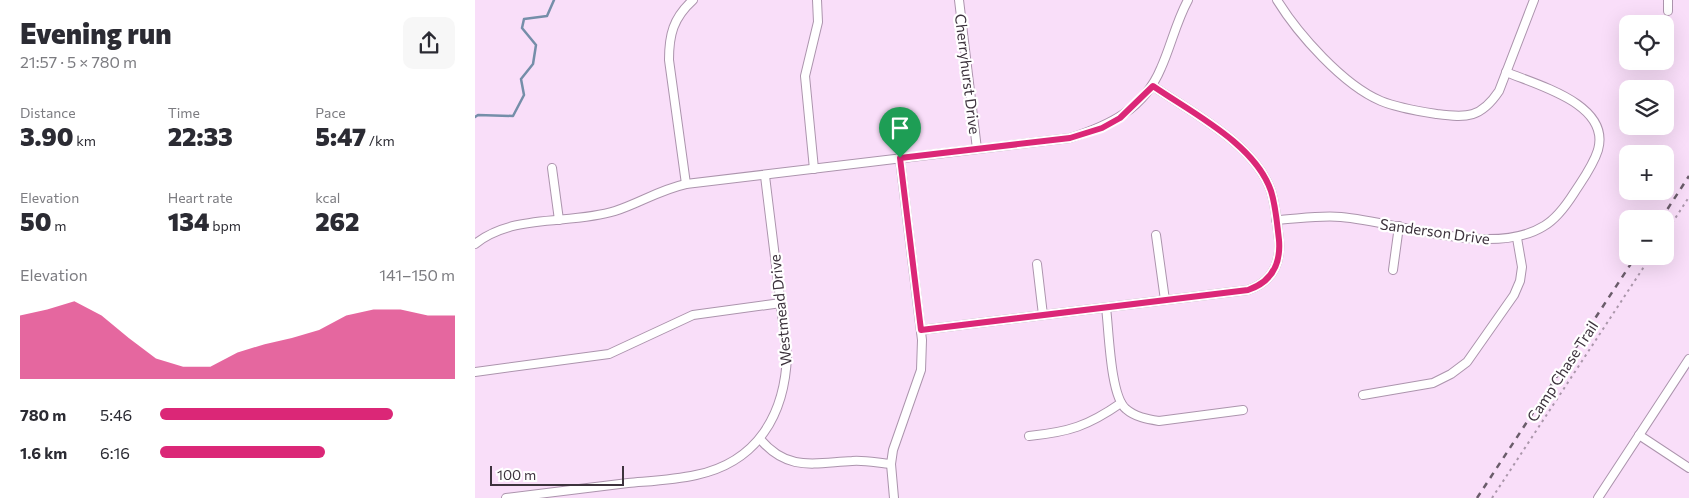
<!DOCTYPE html>
<html lang="en">
<head>
<meta charset="utf-8">
<style>
	body { margin:0; font-family:Commissioner,sans-serif; background:#f7f7f7; color:#2b2b33; height:100vh; display:flex; flex-direction:column; font-size:19px; white-space:nowrap }
	* { box-sizing:border-box; margin:0 }
	p { font-size:16px; color:#7c7c81 }
	.icon { flex:none; width:28px; height:28px; fill:none; stroke:currentColor; stroke-width:2; stroke-linecap:round; stroke-linejoin:round }
	.map { position:relative; flex:1; overflow:hidden }
	.panel { display:flex; flex-direction:column; background:#fff; width:475px }
	.panel>* { flex:none }
	.controls { position:absolute; left:1144px; top:15px; display:grid; gap:10px }
	.controls a { display:grid; place-items:center; width:55px; height:55px; border-radius:10px; background:#fff; box-shadow:0 5px 20px #0002; font-size:25px }
	.scale { position:absolute; left:15px; bottom:12px; width:134px; box-sizing:border-box; padding-left:5px; border:2px solid #3d333d; border-top:0; font-size:14px; line-height:18px; white-space:nowrap; color:#3d333d; -webkit-text-stroke:4px #fff; paint-order:stroke }
	.pin { position:absolute; display:grid; place-items:center; width:42px; height:42px; color:#fff; margin:-51px -21px; border-radius:50% 50% 50% 0; rotate:-45deg; box-shadow:0 0 5px #0007 }
	.pin .icon { rotate:45deg }
	.round { display:grid; place-items:center; flex:none; width:52px; height:52px; border-radius:10px; background:#f7f7f7 }
	.headline { display:flex; align-items:center; justify-content:space-between; height:85px; padding:0 20px }
	h1 { font-size:28px; font-weight:800; line-height:38px }
	.stats { display:grid; grid-template-columns:repeat(3,1fr); gap:8px; height:85px; padding:5px 20px }
	.stats div { display:grid; align-content:center }
	.stats b { font-size:25px; font-weight:800 }
	.stats small { font-size:14px; font-weight:400 }
	.stats p { font-size:14px }
	.chart { height:140px; padding:10px 20px }
	.chart p { display:flex; justify-content:space-between }
	.chart svg { width:100%; height:90px; margin-top:5px; fill:#db2777; opacity:.7 }
	ul { padding:0 20px; list-style:none; font-size:16px }
	li { display:grid; grid-template-columns:80px 60px 1fr; align-items:center; height:38px }
	li i { height:12px; border-radius:6px; background:#db2777 }
	main { display:flex; flex:1; min-height:0 }
	.map>svg:first-child { display:block }
	.lines { fill:none; stroke-linecap:round; stroke-linejoin:round }
	.stream { stroke:#758ea9; stroke-width:2.5 }
	.minor-casing { stroke:#ac94ad; stroke-width:10 }
	.path { stroke:#aa96aa; stroke-width:2; stroke-dasharray:2.5 4; stroke-linecap:butt }
	.minor { stroke:#fff; stroke-width:8 }
	.rail { stroke:#6a5c6a; stroke-width:2.5; stroke-dasharray:6 6; stroke-linecap:butt }
	.route-casing { stroke:#fff; stroke-width:10 }
	.route { stroke:#db2777; stroke-width:6 }
	.labels { text-anchor:middle; dominant-baseline:central; stroke-width:4.5; stroke-linejoin:round; paint-order:stroke }
	.street-label { font-size:15px; fill:#3d333d; stroke:#fff }
</style>
</head>
<body>
<main>
<section class="panel">
<div class="headline"><div><h1>Evening run</h1><p>21:57 · 5 × 780 m</p></div><a class="round"><svg class="icon" aria-label="share" viewBox="0 0 24 24"><path d="M12 15V3M7 8l5-5 5 5M5 13v7h14v-7"/></svg></a></div>
<div class="stats">
<div><p>Distance</p><b>3.90<small> km</small></b></div>
<div><p>Time</p><b>22:33</b></div>
<div><p>Pace</p><b>5:47<small> /km</small></b></div>
</div>
<div class="stats">
<div><p>Elevation</p><b>50<small> m</small></b></div>
<div><p>Heart rate</p><b>134<small> bpm</small></b></div>
<div><p>kcal</p><b>262</b></div>
</div>
<div class="chart"><p><span>Elevation</span>141–150 m</p>
<svg viewBox="0 0 160 44" preserveAspectRatio="none"><path d="M0 44V13L10 10L20 6L30 13L40 24L50 34L60 38L70 38L80 31L90 27L100 24L110 20L120 13L130 10L140 10L150 13L160 13V44z"/></svg>
</div>
<ul>
<li><b>780 m</b>5:46<i style="width:79%"></i></li>
<li><b>1.6 km</b>6:16<i style="width:56%"></i></li>
</ul>
</section>
<div class="map">
<svg width="1214" height="498" viewBox="0 0 1214 498">
	<rect width="100%" height="100%" fill="#f9def9"/>
	<g class="lines">
		<polyline class="stream" points="0,117 3,115 38,116 49,95 46,79 58,64 61,45 47,28 49,19 72,16 79,0"/>
		<defs>
			<g id="minor">
				<polyline points="484,0 502,149"/>
				<path d="M802,0C823,34 868,85 906,101C923,108 943,111 962,114C992,118 1006,118 1024,91L1059,0"/>
				<polyline points="1193,0 1193,11"/>
				<polyline points="77,168 84,220"/>
				<polyline points="339,169 330,76 343,22 342,0"/>
				<path d="M211,184L194,60C194,35 198,18 218,0"/>
				<path d="M801,220C822,219 845,215 866,217C924,222 1018,258 1069,226C1081,219 1092,204 1099,193C1108,179 1118,166 1123,150C1136,104 1062,85 1031,72"/>
				<polyline points="681,235 690,300"/>
				<path d="M0,244C39,213 95,225 140,211C165,203 184,190 211,184L595,138C635,125 669,109 686,68C696,46 701,22 713,0"/>
				<polyline points="562,264 568,315"/>
				<polyline points="918,270 924,226"/>
				<path d="M631,308C634,329 635,396 651,409C660,417 672,419 684,421L768,410"/>
				<path d="M446,330L773,290C796,282 806,265 804,240C802,224 801,207 796,191C780,144 717,113 678,86"/>
				<polyline points="0,372 134,354 218,315 306,303"/>
				<polyline points="888,395 958,383 976,374 992,362 1039,295 1045,281 1047,267 1042,238"/>
				<polyline points="1164,435 1214,468"/>
				<path d="M554,436C594,432 613,426 646,403"/>
				<path d="M285,439C313,472 339,463 377,461C390,460 403,463 416,464"/>
				<path d="M31,498C72,493 112,488 153,483C175,481 199,480 221,475C283,462 310,414 312,355L290,176"/>
				<polyline points="419,498 416,464 418,450 446,370 447,340 425,159"/>
				<polyline points="1123,498 1214,359"/>
			</g>
		</defs>
		<use href="#minor" class="minor-casing"/>
		<g class="path">
			<polyline points="1190,234 1214,197"/>
			<polyline points="1017,498 1176,256"/>
		</g>
		<use href="#minor" class="minor"/>
		<g class="rail">
			<polyline points="1186,219 1214,176"/>
			<polyline points="1002,498 1161,256"/>
		</g>
	</g>
	<g class="lines">
		<defs>
			<path id="route" d="M678,86C717,113 780,144 796,191C801,207 802,224 804,240C806,265 796,282 773,290L446,330L425,158L595,138L627,128L645,118Z"/>
		</defs>
		<use href="#route" class="route-casing"/>
		<use href="#route" class="route"/>
	</g>
	<g class="labels">
		<g class="street-label">
			<text transform="translate(493 74) rotate(83)">Cherryhurst Drive</text>
			<text transform="translate(960 231) rotate(8)">Sanderson Drive</text>
			<text transform="translate(305 310) rotate(-96)">Westmead Drive</text>
			<text transform="translate(1087 371) rotate(-57)">Camp Chase Trail</text>
		</g>
	</g>
</svg>
<div class="controls">
<a><svg class="icon" aria-label="locate" viewBox="0 0 24 24"><circle cx="12" cy="12" r="6"/><path d="M12 2v4M12 18v4M2 12h4M18 12h4"/></svg></a>
<a><svg class="icon" aria-label="layers" viewBox="0 0 24 24"><path d="M12 4l9 5-9 5-9-5zM3 14l9 5 9-5"/></svg></a>
<a>+</a>
<a>−</a>
</div>
<div class="scale">100 m</div>
<div class="pin" style="left:425px;top:158px;background:#1e9e55"><svg class="icon" aria-label="arrive" viewBox="0 0 24 24"><path d="M6 21V4h12l-3 4 3 4H6"/></svg></div>
</div>
</main>
</body>
</html>
